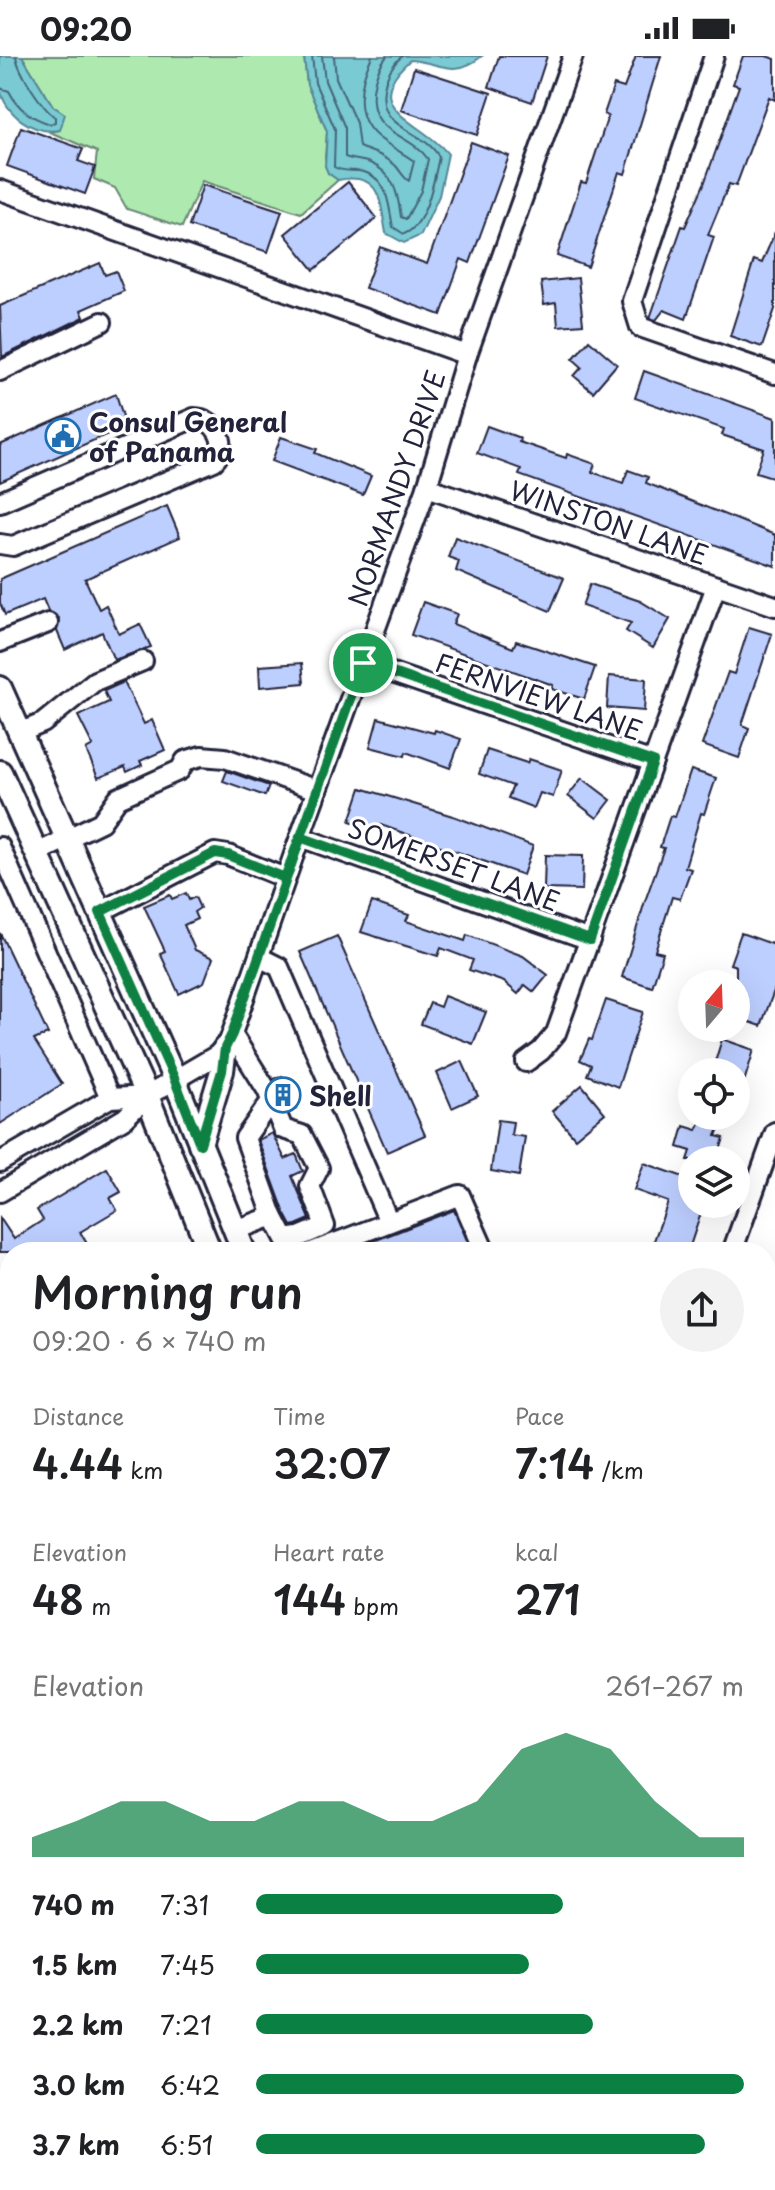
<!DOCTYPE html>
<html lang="en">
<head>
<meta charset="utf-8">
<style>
	body { margin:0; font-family:"Playpen Sans",sans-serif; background:#f2f2f2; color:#202124; height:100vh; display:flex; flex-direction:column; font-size:30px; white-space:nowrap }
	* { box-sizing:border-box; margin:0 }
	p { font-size:26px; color:#757577 }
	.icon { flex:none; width:44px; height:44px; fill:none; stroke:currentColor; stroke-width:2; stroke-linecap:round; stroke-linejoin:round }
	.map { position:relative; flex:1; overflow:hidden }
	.side { position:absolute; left:0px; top:1186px; width:776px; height:948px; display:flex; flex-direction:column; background:#fff; border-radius:32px 32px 0 0; box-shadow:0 8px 32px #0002 }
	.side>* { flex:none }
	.needle { width:52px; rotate:19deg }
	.fabs { position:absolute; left:678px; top:914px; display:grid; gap:16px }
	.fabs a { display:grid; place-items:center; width:72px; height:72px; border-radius:50%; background:#fff; box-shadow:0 8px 32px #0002; font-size:40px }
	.pin { position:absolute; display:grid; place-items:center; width:68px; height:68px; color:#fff; margin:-34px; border:4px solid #fff; border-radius:50%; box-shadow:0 2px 8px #0007 }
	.round { display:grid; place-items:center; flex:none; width:84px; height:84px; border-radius:42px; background:#f2f2f2 }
	.headline { display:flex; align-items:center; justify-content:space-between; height:136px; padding:0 32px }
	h1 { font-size:44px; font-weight:600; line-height:60px }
	.figures { display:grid; grid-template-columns:repeat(3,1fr); gap:12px; height:136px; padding:8px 32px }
	.figures div { display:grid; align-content:center }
	.figures b { font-size:40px; font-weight:600 }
	.figures small { font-size:22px; font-weight:400 }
	.figures p { font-size:22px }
	.chart { height:224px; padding:16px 32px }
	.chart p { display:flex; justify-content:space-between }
	.chart svg { width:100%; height:144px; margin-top:8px; fill:#0b8043; opacity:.7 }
	ul { padding:0 32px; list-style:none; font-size:26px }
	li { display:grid; grid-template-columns:128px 96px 1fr; align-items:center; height:60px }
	li i { height:20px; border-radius:10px; background:#0b8043 }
	.status { display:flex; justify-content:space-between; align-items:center; height:56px; padding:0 40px; background:#fff; direction:ltr }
	.status svg { height:22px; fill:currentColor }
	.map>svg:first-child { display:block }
	.green { fill:#aeeaaf; stroke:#688675; stroke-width:2 }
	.water { fill:#79cad3; stroke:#568796; stroke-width:2 }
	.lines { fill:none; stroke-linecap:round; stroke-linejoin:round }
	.shore { stroke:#456578; stroke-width:2 }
	.building { fill:#bdcfff; stroke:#22223b; stroke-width:2 }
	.minor-casing { stroke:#22223b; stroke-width:24 }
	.major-casing { stroke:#22223b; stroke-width:28 }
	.minor { stroke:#fff; stroke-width:18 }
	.major { stroke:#fff; stroke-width:22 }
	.route-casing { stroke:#fff; stroke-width:16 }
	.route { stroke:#0b8043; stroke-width:10 }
	.labels { text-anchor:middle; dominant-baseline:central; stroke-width:6; stroke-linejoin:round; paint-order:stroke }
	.poi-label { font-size:26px; font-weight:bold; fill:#22223b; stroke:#fff; text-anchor:start }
	.street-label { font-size:26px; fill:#22223b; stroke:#fff }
</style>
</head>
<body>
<div class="status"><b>09:20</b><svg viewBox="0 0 49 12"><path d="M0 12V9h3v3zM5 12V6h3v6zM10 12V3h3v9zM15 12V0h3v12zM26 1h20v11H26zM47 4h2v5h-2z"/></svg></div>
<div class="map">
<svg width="775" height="2134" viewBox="0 0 775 2134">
	<rect width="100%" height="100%" fill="#fff"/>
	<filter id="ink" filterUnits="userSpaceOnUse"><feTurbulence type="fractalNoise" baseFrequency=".0125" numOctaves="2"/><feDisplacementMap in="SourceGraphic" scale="16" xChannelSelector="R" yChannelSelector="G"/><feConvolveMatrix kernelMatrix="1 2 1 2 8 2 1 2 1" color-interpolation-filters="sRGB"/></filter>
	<g filter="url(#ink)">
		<polygon class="green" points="22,0 304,0 307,29 327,75 325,101 328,117 338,124 301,157 202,125 182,171 127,153 115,132 94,123 97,96 50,76 60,74 53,50"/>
		<g class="water">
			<path d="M0,0H22L53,50L65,58L60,74C34,79 6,59 0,33C0,24 0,10 0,0Z"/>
			<path d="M304,0H482C454,23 440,6 410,4C355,53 423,65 448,98L439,140L421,179L404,187L386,177C380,146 382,115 338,124L328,117L325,110L327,75L307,29Z"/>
			<polygon points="10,1390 10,1547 0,1540 0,1396"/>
			<polygon points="10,2007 10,2074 0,2082 0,2018"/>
		</g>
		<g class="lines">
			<g class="shore">
				<path d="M312,0L315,27L335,73L334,111C342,116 350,114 359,115C389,120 388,148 393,171L404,178C427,170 434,123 439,101C423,72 377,75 384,32C386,19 392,9 402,0"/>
				<path d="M322,0L325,25L345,72V101C352,104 362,104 370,107C394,117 398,138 401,161L406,163L421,135L428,103C409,76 368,79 373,34C375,22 379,9 387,0"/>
				<path d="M334,0L336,22L356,67L359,91C371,96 385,99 396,110C401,116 403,121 409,125L414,105C403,97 389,90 378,81C352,60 360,25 372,0"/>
				<path d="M0,32L9,35C19,54 30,61 50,68L55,66V61C42,52 18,15 16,0"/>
			</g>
		</g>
		<g class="building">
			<polygon points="499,0 547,0 532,46 489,31"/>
			<polygon points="636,0 661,0 625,118 619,116 588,211 557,200 581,126 586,127 608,60 604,58 614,29 624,32"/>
			<polygon points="743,0 766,0 775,3 775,44 769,41 736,130 729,128 708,179 714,181 686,263 664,254 656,264 650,262 682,170 685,171 704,128 739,30 733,28"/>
			<polygon points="414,12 491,37 477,79 401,54"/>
			<polygon points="21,71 83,93 78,105 95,111 85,138 7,110"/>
			<polygon points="471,86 509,100 470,207 461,203 441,259 365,232 380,191 427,208"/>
			<polygon points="348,126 377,162 314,214 285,178"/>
			<polygon points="203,129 282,155 268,196 189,170"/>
			<polygon points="775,176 775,253 762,291 730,280 754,204 762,207"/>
			<polygon points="100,207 105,219 116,215 124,235 81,254 84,261 2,301 0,250"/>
			<polygon points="578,222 583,268 558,270 556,247 544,249 541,226"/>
			<polygon points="589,284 617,308 593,336 574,320 582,311 573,303"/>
			<polygon points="644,315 775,362 775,422 756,416 764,393 722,379 724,373 635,342"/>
			<polygon points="116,338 126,370 0,426 0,389"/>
			<polygon points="487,370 520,382 519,386 566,402 567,398 595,408 592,416 623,427 628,414 648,421 646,427 775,479 775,510 519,419 521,413 477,397"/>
			<polygon points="281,381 317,393 315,397 371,420 363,439 272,405"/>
			<polygon points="167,450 180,481 85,523 99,553 106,549 119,578 140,568 151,591 114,604 102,576 65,594 57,575 59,562 48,555 43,543 5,559 0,547 0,523"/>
			<polygon points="455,481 564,522 550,555 456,515 459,505 448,501"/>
			<polygon points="590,528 640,545 670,563 653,592 626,575 631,567 582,550"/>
			<polygon points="423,546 457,558 453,568 513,592 516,585 595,611 584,643 552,633 553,629 411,579"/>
			<polygon points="749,571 772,578 742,669 749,672 739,702 702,689 728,616 734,618"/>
			<polygon points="302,607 304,627 260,631 259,610"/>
			<polygon points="609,620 646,623 644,655 607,652"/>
			<polygon points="124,626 144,668 152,664 165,694 140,705 142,709 127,716 125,711 98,722 86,694 93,690 78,660 109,646 104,635"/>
			<polygon points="378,662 434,677 435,674 461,683 450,712 406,696 405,700 370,691"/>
			<polygon points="487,694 527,707 529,703 562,714 553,741 540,737 534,752 508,742 513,730 479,718"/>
			<polygon points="691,714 716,722 704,758 701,757 685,811 691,813 680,843 672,841 655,895 663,897 652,931 622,921 645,845 664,792 660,791 670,760 675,761"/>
			<polygon points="227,715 269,730 265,740 223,725"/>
			<polygon points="582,722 611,744 597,762 568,740"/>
			<polygon points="361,732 456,761 533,790 523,819 381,769 380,774 350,765"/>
			<polygon points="545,799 583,800 582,834 544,833"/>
			<polygon points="186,837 189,844 195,841 200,852 194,856 197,863 184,869 195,894 213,902 204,926 179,938 160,897 165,895 144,850 170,839 172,843"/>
			<polygon points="372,846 409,859 406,865 465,885 467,879 523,900 548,919 534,936 525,929 518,938 504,926 469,914 473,904 441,892 438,900 361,876"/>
			<polygon points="0,877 48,978 34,984 62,1028 0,1068"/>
			<polygon points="741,877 775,889 775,932 761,970 736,961 736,910 730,908"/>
			<polygon points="337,880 425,1079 387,1096 300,896"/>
			<polygon points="444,940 486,956 473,988 421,968 430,947 440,951"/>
			<polygon points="606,944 643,956 618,1031 587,1019 591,1009 580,1004 589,983 592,984"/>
			<polygon points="722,983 754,994 739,1042 736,1041 736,1016 712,1016"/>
			<polygon points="462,1005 478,1040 452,1052 437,1017"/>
			<polygon points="282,1020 296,1053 289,1056 274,1023"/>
			<polygon points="582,1029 605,1057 575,1082 552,1055"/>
			<polygon points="703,1060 724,1060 716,1080 724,1082 717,1104 688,1104 691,1095 678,1091 684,1070 697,1074"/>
			<polygon points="498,1064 513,1066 511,1079 525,1081 519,1120 491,1115"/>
			<polygon points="272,1077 285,1103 296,1098 303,1115 292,1120 310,1163 296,1169 292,1170 284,1155 258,1084"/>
			<polygon points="644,1107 692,1124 692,1148 704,1148 688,1196 659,1196 651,1193 668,1146 634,1134"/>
			<polygon points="107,1112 121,1136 110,1142 117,1154 80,1176 92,1196 0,1196 0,1162 14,1183 43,1164 37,1154"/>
			<polygon points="454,1154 472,1196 345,1196"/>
		</g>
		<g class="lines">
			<defs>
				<g id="minor">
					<polyline points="714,0 632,245 640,271 775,318"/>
					<polyline points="0,134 467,299"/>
					<polyline points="0,315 102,266"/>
					<polyline points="427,431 775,550"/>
					<path d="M0,446L194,362C216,362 231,389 214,405L13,490L0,488"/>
					<polyline points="0,586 48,567"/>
					<polyline points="363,607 653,706"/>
					<polyline points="19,677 43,667 95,625 143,605"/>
					<polyline points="300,781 590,884"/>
					<polyline points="0,791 110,1042"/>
					<polyline points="37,797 101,766 118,742 180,714 185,705 201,700 225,702 317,734"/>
					<polyline points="100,856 215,797 228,799 285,822"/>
					<polyline points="259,901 279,911 389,1166"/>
					<polyline points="232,978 267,1034 283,1073 302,1079 319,1112 310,1130 325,1170 299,1181 285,1183 273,1160 236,1174"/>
					<polyline points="526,1006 541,995 556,977 716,530"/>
					<polyline points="271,1045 245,1082 273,1160"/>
					<polyline points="0,1106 110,1042 147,1040"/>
					<polyline points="0,1136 125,1062 147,1040 217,999 229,986 300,781 427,431 467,299 573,0"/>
					<polyline points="312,1196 460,1139 485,1196"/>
					<polyline points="732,1196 775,1076"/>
					<polyline points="0,1268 10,1263"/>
					<polyline points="766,1365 775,1368"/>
					<polyline points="0,1662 10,1658"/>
					<polyline points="0,1729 10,1723"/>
					<polyline points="0,2126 10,2119"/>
					<polyline points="651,2134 683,2124"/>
				</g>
				<g id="major">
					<polyline points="0,632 174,1022 244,1196"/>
					<polyline points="0,716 147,1040 210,1196"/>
					<polyline points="200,1088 222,1015 225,992"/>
					<polyline points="596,2124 601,2134"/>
					<polyline points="631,2124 636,2134"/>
				</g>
			</defs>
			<use href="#minor" class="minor-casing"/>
			<use href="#major" class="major-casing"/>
			<use href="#minor" class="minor"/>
			<use href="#major" class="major"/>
		</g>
	</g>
	<g class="lines" filter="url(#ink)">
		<defs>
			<path id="route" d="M363,607C318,730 275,854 232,978L225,992L222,1015L200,1088L174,1022L100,856L215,797L228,799L285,822L300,781L590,884L653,706L363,607"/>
		</defs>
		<use href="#route" class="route-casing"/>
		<use href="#route" class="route"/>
	</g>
	<defs>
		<symbol id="civic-ring" viewBox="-11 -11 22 22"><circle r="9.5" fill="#fff" stroke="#1f6fb2" stroke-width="1.5"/><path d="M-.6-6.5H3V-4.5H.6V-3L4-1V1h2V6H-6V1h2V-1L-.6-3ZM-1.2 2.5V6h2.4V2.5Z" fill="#1f6fb2"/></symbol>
		<symbol id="building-ring" viewBox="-11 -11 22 22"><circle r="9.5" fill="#fff" stroke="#1f6fb2" stroke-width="1.5"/><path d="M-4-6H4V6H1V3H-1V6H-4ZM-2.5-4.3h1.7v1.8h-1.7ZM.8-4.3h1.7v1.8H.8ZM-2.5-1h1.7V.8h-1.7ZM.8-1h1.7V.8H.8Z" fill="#1f6fb2"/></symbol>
	</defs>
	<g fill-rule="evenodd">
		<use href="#civic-ring" x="43" y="360" width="40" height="40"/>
		<use href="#building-ring" x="263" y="1019" width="40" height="40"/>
	</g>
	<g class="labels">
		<g class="poi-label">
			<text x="89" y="365">Consul General<tspan x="89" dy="30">of Panama</tspan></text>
			<text x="309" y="1039">Shell</text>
		</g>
		<g class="street-label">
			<text transform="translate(396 432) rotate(-71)">NORMANDY DRIVE</text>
			<text transform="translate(609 466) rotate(19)">WINSTON LANE</text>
			<text transform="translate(539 640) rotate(19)">FERNVIEW LANE</text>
			<text transform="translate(454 808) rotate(20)">SOMERSET LANE</text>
		</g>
	</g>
</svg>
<div class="fabs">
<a><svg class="needle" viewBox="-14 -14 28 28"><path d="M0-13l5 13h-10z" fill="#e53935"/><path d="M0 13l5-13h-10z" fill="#757577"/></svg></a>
<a><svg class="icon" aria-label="locate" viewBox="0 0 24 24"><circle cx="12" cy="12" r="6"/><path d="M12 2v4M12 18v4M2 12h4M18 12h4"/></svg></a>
<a><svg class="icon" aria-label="layers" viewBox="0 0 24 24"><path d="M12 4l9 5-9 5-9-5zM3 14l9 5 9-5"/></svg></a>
</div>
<div class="pin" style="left:363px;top:607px;background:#1e9e55"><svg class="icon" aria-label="arrive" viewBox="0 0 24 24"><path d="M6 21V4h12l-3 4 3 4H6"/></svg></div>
<section class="side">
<div class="headline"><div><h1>Morning run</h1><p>09:20 · 6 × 740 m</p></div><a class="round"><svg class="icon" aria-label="share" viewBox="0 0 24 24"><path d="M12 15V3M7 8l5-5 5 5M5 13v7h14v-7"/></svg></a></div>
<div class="figures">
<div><p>Distance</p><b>4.44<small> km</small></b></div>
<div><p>Time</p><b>32:07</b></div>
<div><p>Pace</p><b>7:14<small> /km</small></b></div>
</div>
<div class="figures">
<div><p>Elevation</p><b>48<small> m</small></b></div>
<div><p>Heart rate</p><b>144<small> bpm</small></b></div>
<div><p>kcal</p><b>271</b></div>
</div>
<div class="chart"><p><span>Elevation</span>261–267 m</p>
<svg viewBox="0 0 160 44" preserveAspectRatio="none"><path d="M0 44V38L10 33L20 27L30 27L40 33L50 33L60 27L70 27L80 33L90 33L100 27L110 11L120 6L130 11L140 27L150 38L160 38V44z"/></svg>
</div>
<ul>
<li><b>740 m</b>7:31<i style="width:63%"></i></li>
<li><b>1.5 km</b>7:45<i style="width:56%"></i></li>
<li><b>2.2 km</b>7:21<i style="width:69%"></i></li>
<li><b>3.0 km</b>6:42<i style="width:100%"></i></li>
<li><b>3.7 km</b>6:51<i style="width:92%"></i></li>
</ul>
</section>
</div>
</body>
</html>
